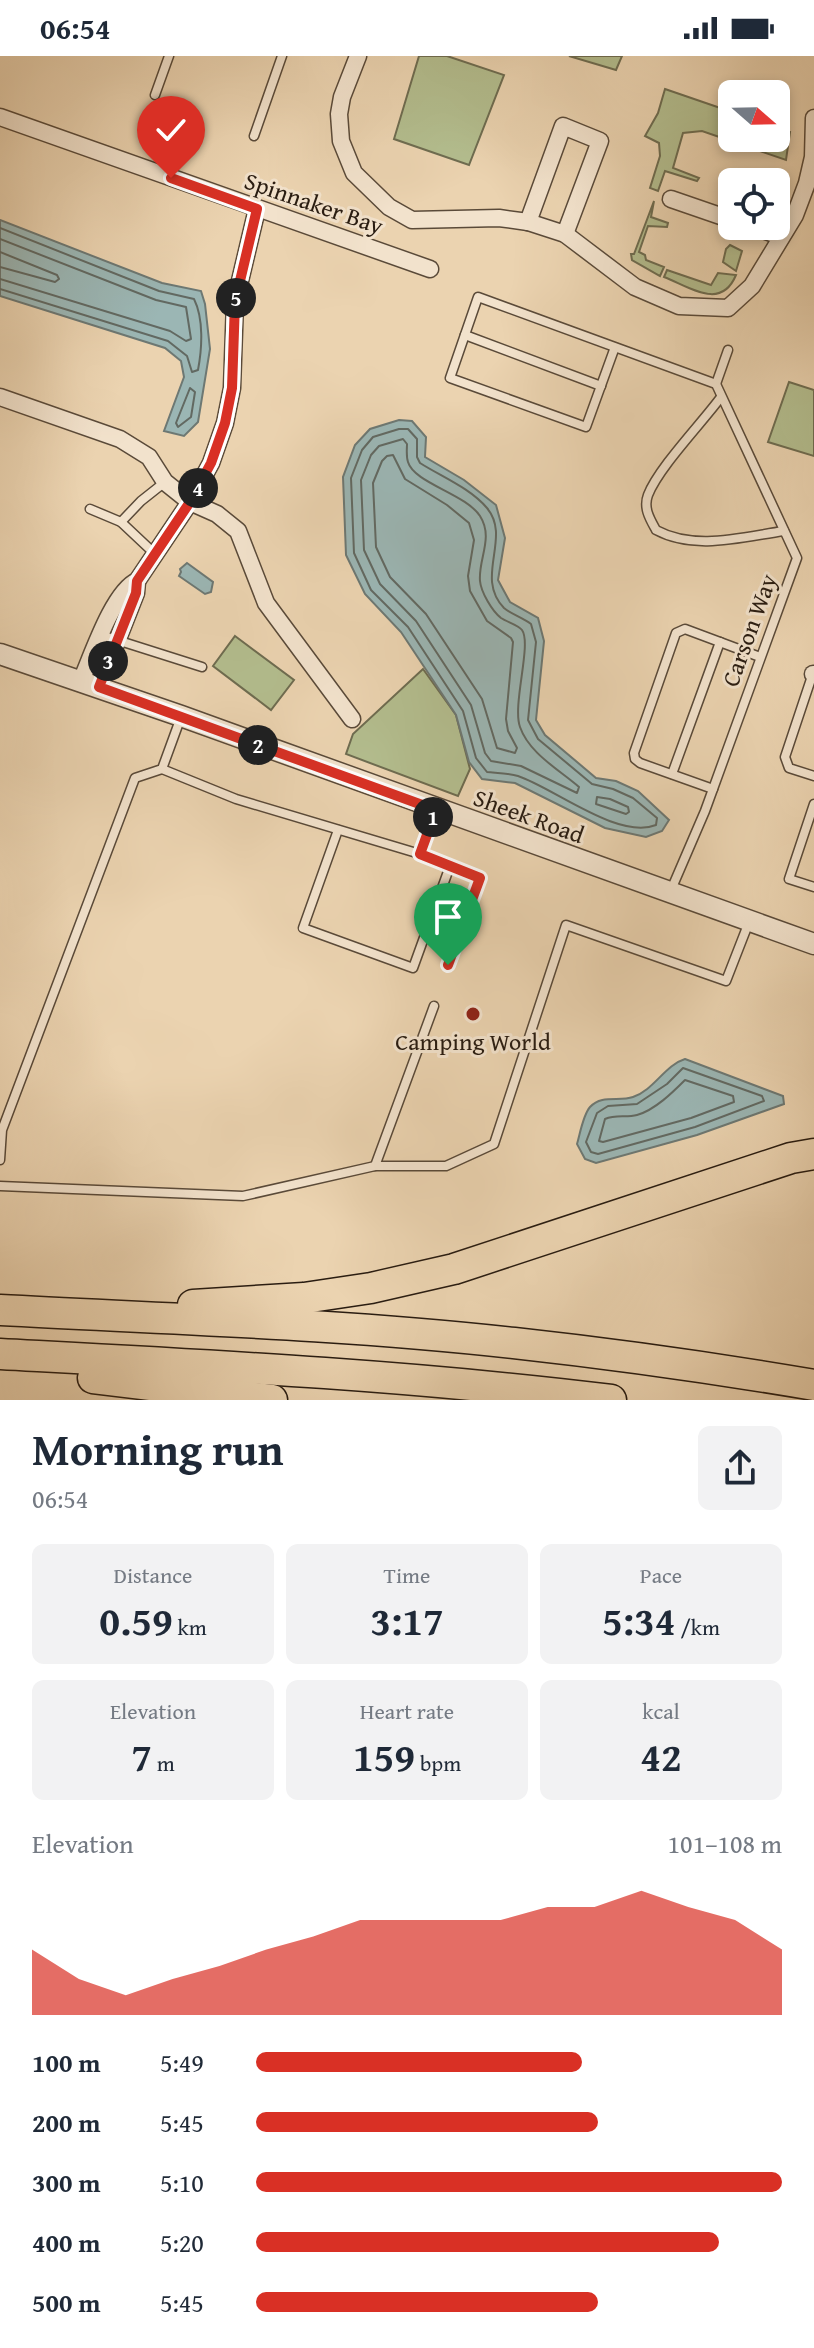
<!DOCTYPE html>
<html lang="en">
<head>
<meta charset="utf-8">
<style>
	body { margin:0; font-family:"Gentium Book Plus",serif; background:#f2f2f3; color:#1f2937; height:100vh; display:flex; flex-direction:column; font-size:30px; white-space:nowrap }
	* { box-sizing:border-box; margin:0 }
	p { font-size:26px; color:#747a83 }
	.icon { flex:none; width:44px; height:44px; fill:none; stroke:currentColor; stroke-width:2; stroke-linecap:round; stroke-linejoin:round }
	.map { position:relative; height:1344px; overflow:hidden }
	.panel { display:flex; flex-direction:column; background:#fff; flex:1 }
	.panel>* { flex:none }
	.needle { width:52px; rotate:110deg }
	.tools { position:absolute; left:718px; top:24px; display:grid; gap:16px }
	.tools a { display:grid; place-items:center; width:72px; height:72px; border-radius:12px; background:#fff; box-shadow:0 4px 12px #0003; font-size:40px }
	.pin { position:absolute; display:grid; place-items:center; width:68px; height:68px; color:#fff; margin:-82px -34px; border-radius:50% 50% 50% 0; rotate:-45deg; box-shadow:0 0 8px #0007 }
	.pin .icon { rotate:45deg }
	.km { position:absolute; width:40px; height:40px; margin:-20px; border-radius:50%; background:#222; color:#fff; font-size:22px; line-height:40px; text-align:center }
	.round { display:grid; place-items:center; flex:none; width:84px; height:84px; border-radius:12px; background:#f2f2f3 }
	.summary { display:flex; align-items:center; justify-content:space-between; height:136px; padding:0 32px }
	h1 { font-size:44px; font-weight:600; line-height:60px }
	.metrics { display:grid; grid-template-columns:repeat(3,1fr); gap:12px; height:136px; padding:8px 32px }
	.metrics div { display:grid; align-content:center; border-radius:12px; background:#f2f2f3; text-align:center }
	.metrics b { font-size:40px; font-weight:600 }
	.metrics small { font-size:22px; font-weight:400 }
	.metrics p { font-size:22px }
	.chart { height:224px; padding:16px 32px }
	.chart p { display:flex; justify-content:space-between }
	.chart svg { width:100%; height:144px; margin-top:8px; fill:#d93025; opacity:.7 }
	ul { padding:0 32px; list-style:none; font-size:26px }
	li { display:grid; grid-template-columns:128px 96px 1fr; align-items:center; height:60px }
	li i { height:20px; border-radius:10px; background:#d93025 }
	.status { display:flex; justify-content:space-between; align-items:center; height:56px; padding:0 40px; background:#fff; direction:ltr }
	.status svg { height:22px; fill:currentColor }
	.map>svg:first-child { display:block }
	.green { fill:#b3bd8e; stroke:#6e6c50; stroke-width:2 }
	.water { fill:#9bb6b4; stroke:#6d7873; stroke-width:2 }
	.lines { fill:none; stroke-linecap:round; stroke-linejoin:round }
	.shore { stroke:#626962; stroke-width:2 }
	.service-casing { stroke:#5a4a39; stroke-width:11 }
	.minor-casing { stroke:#5a4a39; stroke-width:19 }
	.tertiary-casing { stroke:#5a4a39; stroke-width:23 }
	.motorway-casing { stroke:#291c11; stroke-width:33 }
	.service { stroke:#f2e2cc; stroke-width:8 }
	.minor { stroke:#f2e2cc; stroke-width:16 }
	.tertiary { stroke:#f2e2cc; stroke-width:20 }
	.motorway { stroke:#ebd3b0; stroke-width:30 }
	.route-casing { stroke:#fff; stroke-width:16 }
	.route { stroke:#d93025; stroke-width:10 }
	.poi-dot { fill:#8f2418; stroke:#f2e2cc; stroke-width:3 }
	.labels { text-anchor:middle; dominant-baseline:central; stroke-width:6; stroke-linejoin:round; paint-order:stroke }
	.street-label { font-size:24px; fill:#291c11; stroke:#f2e2cc }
	.poi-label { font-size:24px; fill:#291c11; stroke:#f2e2cc }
</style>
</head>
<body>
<div class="status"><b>06:54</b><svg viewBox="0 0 49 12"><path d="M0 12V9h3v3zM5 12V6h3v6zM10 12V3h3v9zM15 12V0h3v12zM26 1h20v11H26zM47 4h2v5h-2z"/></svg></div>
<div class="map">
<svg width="814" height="1344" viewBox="0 0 814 1344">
	<rect width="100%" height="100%" fill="#ebd3b0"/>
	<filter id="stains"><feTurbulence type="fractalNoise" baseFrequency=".0025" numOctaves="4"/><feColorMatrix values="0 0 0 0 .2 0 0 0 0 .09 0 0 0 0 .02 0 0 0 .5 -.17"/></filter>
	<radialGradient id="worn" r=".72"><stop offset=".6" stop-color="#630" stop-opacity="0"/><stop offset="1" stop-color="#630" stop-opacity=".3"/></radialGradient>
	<g class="green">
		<polygon points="419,0 447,0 504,19 469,109 394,83"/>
		<polygon points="569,0 622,0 616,14"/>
		<polygon points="665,33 732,56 732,82 776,82 776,72 790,76 786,104 702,75 683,77 673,112 699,122 697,125 665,115 658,135 650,132 660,100 659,87 645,80 658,57"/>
		<polygon points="654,145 651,161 668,167 667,171 648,170 639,196 645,199 646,204 664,211 660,220 632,204 631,198 634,198"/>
		<polygon points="730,189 742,195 736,215 723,206 726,193"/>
		<path d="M667,214L711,229L718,217L736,219C721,255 690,231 664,221Z"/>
		<polygon points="789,326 814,334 814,400 768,386"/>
		<polygon points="235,580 294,624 271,654 213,610"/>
		<polygon points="423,613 456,659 470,713 458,740 346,698 353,678"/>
	</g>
	<g class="water">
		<polygon points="0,164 162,227 201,235 205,248 210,293 198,366 184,380 164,375 184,321 181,305 165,292 0,240"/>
		<polygon points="399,364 412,365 426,381 425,401 464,424 496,449 505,482 498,524 510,546 538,562 544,585 536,664 545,679 596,722 616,725 638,735 669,764 662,775 646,781 605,772 515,727 482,723 469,706 456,659 401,576 365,538 346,499 343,421 355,389 370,373"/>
		<polygon points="187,507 213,526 211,536 205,538 179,520 181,516 180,513"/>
		<path d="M685,1003L783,1040L784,1048L697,1079L596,1107L585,1103L577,1088C580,1078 583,1059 590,1051C602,1038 619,1046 633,1041C654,1034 665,1009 685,1003Z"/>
	</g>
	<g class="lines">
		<g class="shore">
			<path d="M0,172L159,235L194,243C204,263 202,293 198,314L192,316L187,300L168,285L0,233"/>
			<polyline points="0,183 156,244 186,251 191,283 186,285 170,275 0,223"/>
			<polyline points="0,196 57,219 59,223 55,226 0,211"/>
			<polygon points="190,332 195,336 191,361 178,371 176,367"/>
			<path d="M399,373H408L417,383V401L420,407C442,421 470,432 487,452C512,482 474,521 504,552C511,558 523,562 531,568L536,586L528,664L538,683L592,728L613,733L633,742L657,762L656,769C618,784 554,732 518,720C509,717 497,717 487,716L476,702L463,655L408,571L371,534L354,497L351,422L362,394L373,381Z"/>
			<path d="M403,383L407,388C407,393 406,400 408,406C414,427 466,438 480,460C494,482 478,503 480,525C481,536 492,555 501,562C507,566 518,569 522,574C532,588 512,649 520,671C529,697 558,713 579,731L577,737L521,710L491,705L485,697L471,649L416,565L380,528L364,494L361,424L371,399L379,390Z"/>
			<polygon points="393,399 405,423 447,449 469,467 474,484 468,520 470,535 487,565 511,582 513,586 506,663 508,675 517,692 515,697 497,692 482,643 426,558 390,521 376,491 373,427 382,405 387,400"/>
			<polygon points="597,741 610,743 628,751 629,756 626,758 596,748"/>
			<polygon points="683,1012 762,1040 764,1045 695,1071 598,1098 591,1096 586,1086 597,1057 608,1050 637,1048 667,1028"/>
			<path d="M685,1024L733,1040L734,1046L691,1062L603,1086L599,1085L605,1063C616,1058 626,1062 637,1059C655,1054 673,1036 685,1024Z"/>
		</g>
		<defs>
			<g id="service">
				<polyline points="155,39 169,0"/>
				<polyline points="254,80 282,0"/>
				<polyline points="465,279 601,330"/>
				<polyline points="615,291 586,371 450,322 478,241 716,328 797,502 705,755 671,834"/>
				<polyline points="716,328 728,294"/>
				<path d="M721,341C702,367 659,411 648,439C643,452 650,463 656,474C695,495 742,481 784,475"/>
				<polyline points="90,453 121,466 155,498"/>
				<polyline points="121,466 141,445 165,426"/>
				<polyline points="101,579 202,611"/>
				<polyline points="813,617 785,701 789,712 814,720"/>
				<polyline points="162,713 236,743 420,798"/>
				<polyline points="672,718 720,586"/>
				<polyline points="713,733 640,707 635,703 634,697 676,577 685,573 760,601"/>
				<polyline points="814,748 789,823 814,831"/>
				<polyline points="436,754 420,798 480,822 448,909"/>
				<polyline points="338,774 303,872 413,912 450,810"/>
				<polyline points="434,950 375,1110 446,1110 494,1088 566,869 726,925 749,866"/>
				<polyline points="0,1104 2,1074 135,722 162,713 181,661"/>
				<polyline points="0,1130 243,1140 375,1110"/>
			</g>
			<g id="minor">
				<polyline points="358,0 342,41 339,58 341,85 354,117 389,151 412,164 499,162 528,166 565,178 635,231 679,250 728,252 752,230 795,159 807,127 813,101 814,62"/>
				<polyline points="0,61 430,213"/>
				<polyline points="671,143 732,164"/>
				<polyline points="528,166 563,70 600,85 565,178"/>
				<polyline points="751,170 780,180"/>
				<polyline points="0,341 120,383 149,401 165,426 190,446 217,458 238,475 266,547 352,663"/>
				<polyline points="813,618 814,619"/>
				<path d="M81,625C92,600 113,536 137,525L190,446L211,407L225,367L232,332L235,246L257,153"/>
				<polyline points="99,631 136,537 137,525"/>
			</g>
			<polyline id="tertiary" points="0,598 181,660 814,888"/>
			<g id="motorway">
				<polyline points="193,1249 304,1242 371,1232 454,1213 791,1102 814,1098"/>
				<path d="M0,1254C171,1263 344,1268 514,1287C614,1298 714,1312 814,1329"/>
				<path d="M0,1298C204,1309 408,1319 611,1344"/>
				<polyline points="93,1322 272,1344"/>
			</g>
		</defs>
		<use href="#service" class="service-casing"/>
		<use href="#minor" class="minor-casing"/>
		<use href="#tertiary" class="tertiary-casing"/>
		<use href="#motorway" class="motorway-casing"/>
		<use href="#service" class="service"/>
		<use href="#minor" class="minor"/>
		<use href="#tertiary" class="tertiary"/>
		<use href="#motorway" class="motorway"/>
	</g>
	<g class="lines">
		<defs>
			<polyline id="route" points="171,122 257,153 235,246 232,332 225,367 211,407 190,446 137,525 136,537 99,631 436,754 420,798 480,822 448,909"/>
		</defs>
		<use href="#route" class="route-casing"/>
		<use href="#route" class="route"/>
	</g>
	<circle class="poi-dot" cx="473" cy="958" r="8"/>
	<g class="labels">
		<g class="street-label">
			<text transform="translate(314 147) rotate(19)">Spinnaker Bay</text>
			<text transform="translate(749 574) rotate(-70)">Carson Way</text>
			<text transform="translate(529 760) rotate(20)">Sheek Road</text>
		</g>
		<g class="poi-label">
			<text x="473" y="985">Camping World</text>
		</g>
	</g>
	<rect width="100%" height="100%" filter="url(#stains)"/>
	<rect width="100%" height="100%" fill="url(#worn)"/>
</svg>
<div class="tools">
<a><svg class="needle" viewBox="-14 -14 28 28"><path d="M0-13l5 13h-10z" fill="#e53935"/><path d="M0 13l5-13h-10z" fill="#747a83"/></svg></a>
<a><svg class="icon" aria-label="locate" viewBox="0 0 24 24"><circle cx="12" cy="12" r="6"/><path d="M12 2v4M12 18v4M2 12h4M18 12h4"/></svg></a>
</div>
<div class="pin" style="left:448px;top:909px;background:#1e9e55"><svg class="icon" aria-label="arrive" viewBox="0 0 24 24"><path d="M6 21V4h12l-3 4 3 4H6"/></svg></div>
<div class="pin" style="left:171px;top:122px;background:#d93025"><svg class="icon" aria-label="check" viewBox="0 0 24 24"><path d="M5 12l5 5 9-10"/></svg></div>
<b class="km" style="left:433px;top:761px">1</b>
<b class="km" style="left:258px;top:689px">2</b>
<b class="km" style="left:108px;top:605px">3</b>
<b class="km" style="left:198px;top:432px">4</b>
<b class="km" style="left:236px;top:242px">5</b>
</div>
<section class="panel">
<div class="summary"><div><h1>Morning run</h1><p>06:54</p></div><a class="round"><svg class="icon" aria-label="share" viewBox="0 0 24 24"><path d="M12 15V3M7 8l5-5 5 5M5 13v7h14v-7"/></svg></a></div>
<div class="metrics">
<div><p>Distance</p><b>0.59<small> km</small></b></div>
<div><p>Time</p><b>3:17</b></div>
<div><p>Pace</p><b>5:34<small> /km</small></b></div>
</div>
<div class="metrics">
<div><p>Elevation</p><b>7<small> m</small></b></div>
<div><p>Heart rate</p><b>159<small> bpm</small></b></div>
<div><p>kcal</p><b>42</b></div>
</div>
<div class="chart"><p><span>Elevation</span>101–108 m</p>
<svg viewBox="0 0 160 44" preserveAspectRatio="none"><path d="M0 44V24L10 33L20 38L30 33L40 29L50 24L60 20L70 15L80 15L90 15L100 15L110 11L120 11L130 6L140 11L150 15L160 24V44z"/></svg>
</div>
<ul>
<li><b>100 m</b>5:49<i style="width:62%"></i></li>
<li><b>200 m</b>5:45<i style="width:65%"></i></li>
<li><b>300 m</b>5:10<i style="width:100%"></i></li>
<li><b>400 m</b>5:20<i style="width:88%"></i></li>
<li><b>500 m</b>5:45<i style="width:65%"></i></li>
</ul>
</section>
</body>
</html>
